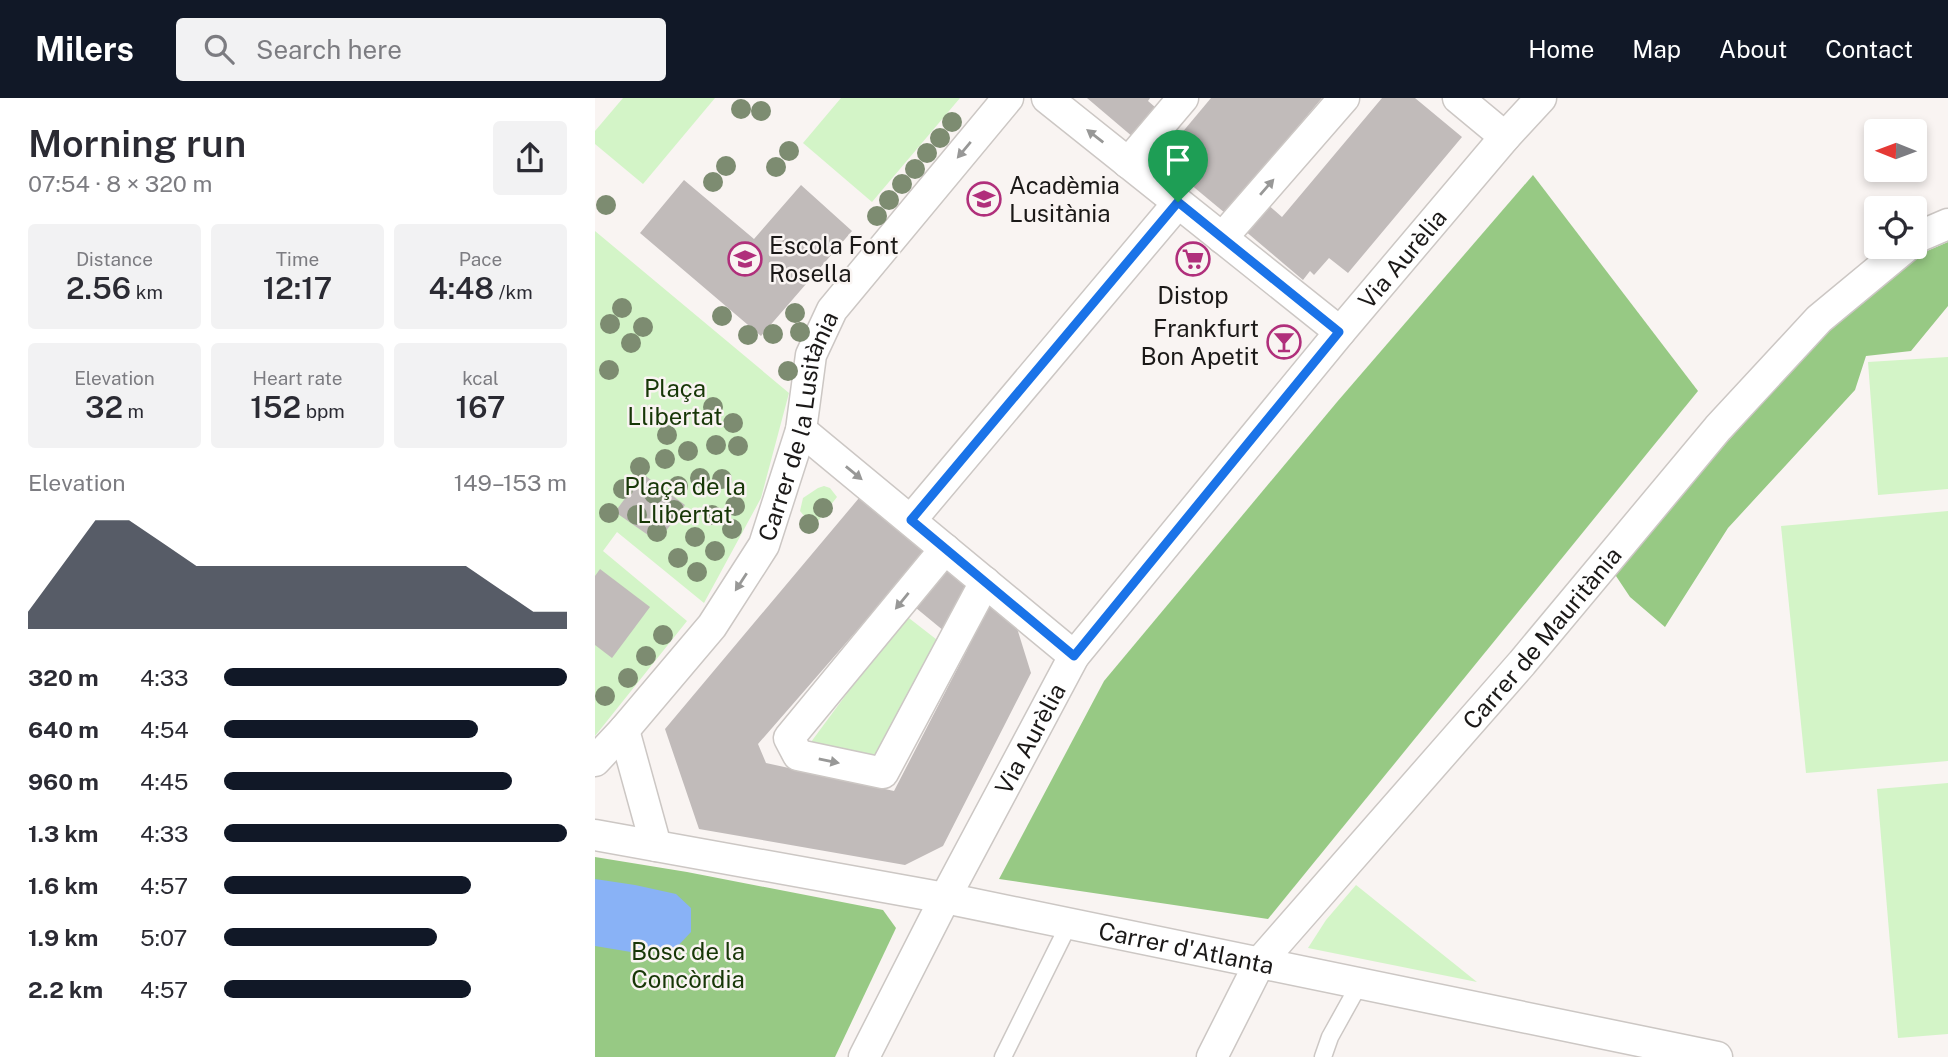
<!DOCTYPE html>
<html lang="en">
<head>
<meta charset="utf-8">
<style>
	body { margin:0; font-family:"Public Sans",sans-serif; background:#f2f2f3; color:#2b2b33; height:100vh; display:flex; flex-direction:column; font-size:26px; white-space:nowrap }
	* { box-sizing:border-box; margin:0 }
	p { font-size:23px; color:#7c7c81 }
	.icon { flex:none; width:38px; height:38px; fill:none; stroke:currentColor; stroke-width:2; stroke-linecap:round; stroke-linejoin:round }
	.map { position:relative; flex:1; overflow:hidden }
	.panel { display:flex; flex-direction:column; background:#fff; width:595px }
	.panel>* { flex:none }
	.needle { width:46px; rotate:271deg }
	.controls { position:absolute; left:1269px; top:21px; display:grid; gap:14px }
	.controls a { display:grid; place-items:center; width:63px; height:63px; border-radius:7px; background:#fff; box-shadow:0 4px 10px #0003; font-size:35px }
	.pin { position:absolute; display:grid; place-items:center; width:60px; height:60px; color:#fff; margin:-72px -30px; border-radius:50% 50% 50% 0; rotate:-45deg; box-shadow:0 0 7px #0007 }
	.pin .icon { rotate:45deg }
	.round { display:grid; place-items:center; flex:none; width:74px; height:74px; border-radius:7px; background:#f2f2f3 }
	.head { display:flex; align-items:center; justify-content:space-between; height:119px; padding:0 28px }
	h1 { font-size:38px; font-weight:600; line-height:52px }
	.metrics { display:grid; grid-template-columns:repeat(3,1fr); gap:10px; height:119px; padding:7px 28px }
	.metrics div { display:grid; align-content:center; border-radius:7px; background:#f2f2f3; text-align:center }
	.metrics b { font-size:30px; font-weight:600 }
	.metrics small { font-size:19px; font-weight:400 }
	.metrics p { font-size:19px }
	.chart { height:196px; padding:14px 28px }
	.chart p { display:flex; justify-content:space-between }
	.chart svg { width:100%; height:126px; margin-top:7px; fill:#111827; opacity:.7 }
	ul { padding:0 28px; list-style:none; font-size:23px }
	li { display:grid; grid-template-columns:112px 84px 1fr; align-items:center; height:52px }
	li i { height:18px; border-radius:9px; background:#111827 }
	header { display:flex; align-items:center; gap:42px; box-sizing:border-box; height:98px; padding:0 35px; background:#111827; color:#fff }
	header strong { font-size:33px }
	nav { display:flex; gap:38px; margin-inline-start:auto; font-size:24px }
	.search { width:490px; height:63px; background:#f2f2f3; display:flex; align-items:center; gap:18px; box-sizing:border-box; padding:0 24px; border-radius:7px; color:#7c7c81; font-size:26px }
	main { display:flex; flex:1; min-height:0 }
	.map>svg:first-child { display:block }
	.green { fill:#d3f4c7 }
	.forest { fill:#97c984 }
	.water { fill:#89b2f6 }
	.building { fill:#c1bbba; fill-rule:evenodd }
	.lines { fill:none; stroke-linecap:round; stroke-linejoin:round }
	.lane-casing { stroke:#ccc7c4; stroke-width:19 }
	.street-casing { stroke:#ccc7c4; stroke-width:33 }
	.lane { stroke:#fff; stroke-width:16 }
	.street { stroke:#fff; stroke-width:30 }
	.tree { fill:#7d8c71 }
	.oneway { fill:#989897 }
	.route-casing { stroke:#fff; stroke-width:14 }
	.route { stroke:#1a73e8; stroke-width:9 }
	.labels { text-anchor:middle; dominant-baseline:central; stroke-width:5; stroke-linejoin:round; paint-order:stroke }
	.poi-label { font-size:24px; fill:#1b1918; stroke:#f9f4f2; text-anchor:start }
	.street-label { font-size:24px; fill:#1b1918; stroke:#f9f4f2 }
	.park-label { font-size:24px; fill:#173707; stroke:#f9f4f2 }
</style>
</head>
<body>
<header>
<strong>Milers</strong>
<div class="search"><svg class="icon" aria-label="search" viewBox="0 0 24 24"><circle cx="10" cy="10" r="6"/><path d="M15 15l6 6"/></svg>Search here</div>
<nav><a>Home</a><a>Map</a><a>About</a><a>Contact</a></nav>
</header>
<main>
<section class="panel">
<div class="head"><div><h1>Morning run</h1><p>07:54 · 8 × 320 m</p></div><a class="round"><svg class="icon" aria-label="share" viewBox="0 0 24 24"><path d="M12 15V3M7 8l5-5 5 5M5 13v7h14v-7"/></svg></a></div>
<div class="metrics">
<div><p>Distance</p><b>2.56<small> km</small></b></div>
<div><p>Time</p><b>12:17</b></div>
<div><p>Pace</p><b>4:48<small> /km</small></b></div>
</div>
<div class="metrics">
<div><p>Elevation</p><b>32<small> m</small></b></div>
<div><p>Heart rate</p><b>152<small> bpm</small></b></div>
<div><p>kcal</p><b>167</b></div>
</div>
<div class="chart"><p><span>Elevation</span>149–153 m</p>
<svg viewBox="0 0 160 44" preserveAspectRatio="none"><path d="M0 44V38L10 22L20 6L30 6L40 14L50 22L60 22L70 22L80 22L90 22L100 22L110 22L120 22L130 22L140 30L150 38L160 38V44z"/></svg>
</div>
<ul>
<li><b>320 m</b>4:33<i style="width:100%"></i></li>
<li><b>640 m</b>4:54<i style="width:74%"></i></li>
<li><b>960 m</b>4:45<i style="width:84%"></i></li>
<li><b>1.3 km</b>4:33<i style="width:100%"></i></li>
<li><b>1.6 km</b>4:57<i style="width:72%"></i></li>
<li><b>1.9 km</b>5:07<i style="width:62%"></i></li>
<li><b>2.2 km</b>4:57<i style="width:72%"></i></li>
</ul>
</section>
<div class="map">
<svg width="1353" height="959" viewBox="0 0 1353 959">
	<rect width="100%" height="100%" fill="#f9f4f2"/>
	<g class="green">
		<polygon points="28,0 120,0 48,86 0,46 0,33"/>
		<polygon points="246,0 365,0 277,104 208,45"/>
		<polygon points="0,133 194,295 166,400 109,505 22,434 8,453 92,523 0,638"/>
		<polygon points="1353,259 1353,391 1283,397 1273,264"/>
		<polygon points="229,388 235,390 242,399 224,422 217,424 210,419 205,413 208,400 223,390"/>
		<polygon points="1353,413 1353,663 1211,675 1186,428"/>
		<polygon points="310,517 346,545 281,659 216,644"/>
		<polygon points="1353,685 1353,936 1303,940 1282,691"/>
		<polygon points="761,787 882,884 713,850 731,822"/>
	</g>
	<g class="forest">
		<polygon points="938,77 1103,293 673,821 404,781 509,583 742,304"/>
		<polygon points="1353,144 1353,208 1316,253 1271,258 1260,292 1133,430 1070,529 1035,499 1019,475 1088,393 1249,214 1332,153"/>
		<polygon points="0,759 92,774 288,812 301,830 240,959 0,959"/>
	</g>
	<polygon class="water" points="0,781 40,787 81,796 96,810 96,834 80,851 42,855 0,848"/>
	<g class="building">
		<polygon points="492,0 555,0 553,3 568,16 545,45"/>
		<polygon points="616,0 727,0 630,115 565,61"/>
		<polygon points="787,0 820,0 867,39 753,175 734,160 719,177 715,173 708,182 649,132 671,105 687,119"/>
		<polygon points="89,82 159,141 206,87 257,133 166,238 45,135"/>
		<polygon points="48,376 90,407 63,444 20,414"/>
		<path d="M264,400L421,527L436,575L348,748L310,767L104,731L70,631ZM298,491L372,552L299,693L171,665L163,646Z"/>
		<polygon points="5,471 55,509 17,560 0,547 0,478"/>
	</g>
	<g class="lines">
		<defs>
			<g id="lane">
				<polyline points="408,959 474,826"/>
				<polyline points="728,959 735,939 765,885"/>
			</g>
			<g id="street">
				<polyline points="452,0 745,234"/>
				<polyline points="863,0 910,39"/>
				<polyline points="533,65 588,0"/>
				<polyline points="627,140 749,0"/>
				<polyline points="1320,142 1325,138 1353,126"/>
				<polyline points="206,332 479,558"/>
				<polyline points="316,422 583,105"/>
				<polyline points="350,451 194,640 203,657 288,675 390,484"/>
				<polyline points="29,632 61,748"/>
				<path id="s1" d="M0,663L29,632L117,528L169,447L206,332L216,257L237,212L413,0"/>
				<path id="s2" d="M0,737L350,800L1122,959"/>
				<path id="s3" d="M269,959L350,800L479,558L745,234L910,39L946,0"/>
				<path id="s4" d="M617,959L665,864L927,565L1123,330L1224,221L1311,149"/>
			</g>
		</defs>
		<use href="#lane" class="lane-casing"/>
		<use href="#street" class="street-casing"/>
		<use href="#lane" class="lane"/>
		<use href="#street" class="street"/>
	</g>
	<g class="tree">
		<circle cx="146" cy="11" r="10"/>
		<circle cx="166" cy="13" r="10"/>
		<circle cx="357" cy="24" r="10"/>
		<circle cx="345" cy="40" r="10"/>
		<circle cx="194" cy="53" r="10"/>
		<circle cx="332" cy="55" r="10"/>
		<circle cx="131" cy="68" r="10"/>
		<circle cx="181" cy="69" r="10"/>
		<circle cx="320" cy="71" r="10"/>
		<circle cx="118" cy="84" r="10"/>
		<circle cx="307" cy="86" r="10"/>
		<circle cx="294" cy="102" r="10"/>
		<circle cx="11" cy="107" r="10"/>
		<circle cx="282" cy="118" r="10"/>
		<circle cx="27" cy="210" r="10"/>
		<circle cx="200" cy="215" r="10"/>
		<circle cx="127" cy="218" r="10"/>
		<circle cx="15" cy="226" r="10"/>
		<circle cx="48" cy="229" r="10"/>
		<circle cx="205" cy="234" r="10"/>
		<circle cx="178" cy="236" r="10"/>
		<circle cx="153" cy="237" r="10"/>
		<circle cx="36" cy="245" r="10"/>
		<circle cx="14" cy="272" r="10"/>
		<circle cx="193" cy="273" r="10"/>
		<circle cx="118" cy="309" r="10"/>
		<circle cx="138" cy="325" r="10"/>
		<circle cx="72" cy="337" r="10"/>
		<circle cx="121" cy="347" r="10"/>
		<circle cx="143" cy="348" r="10"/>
		<circle cx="93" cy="353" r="10"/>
		<circle cx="70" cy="361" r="10"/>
		<circle cx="45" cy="369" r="10"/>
		<circle cx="105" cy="380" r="10"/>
		<circle cx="127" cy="381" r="10"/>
		<circle cx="83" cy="388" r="10"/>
		<circle cx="28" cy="391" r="10"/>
		<circle cx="59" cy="396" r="10"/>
		<circle cx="140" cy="408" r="10"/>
		<circle cx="228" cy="410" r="10"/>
		<circle cx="79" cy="412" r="10"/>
		<circle cx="14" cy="415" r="10"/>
		<circle cx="42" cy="417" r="10"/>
		<circle cx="117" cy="417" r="10"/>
		<circle cx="214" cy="426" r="10"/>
		<circle cx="137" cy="431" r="10"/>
		<circle cx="62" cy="434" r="10"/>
		<circle cx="100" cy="439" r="10"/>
		<circle cx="120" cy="453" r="10"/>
		<circle cx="83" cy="460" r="10"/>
		<circle cx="102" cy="474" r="10"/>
		<circle cx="68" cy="537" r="10"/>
		<circle cx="51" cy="558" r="10"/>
		<circle cx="33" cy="580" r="10"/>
		<circle cx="10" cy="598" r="10"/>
	</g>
	<defs><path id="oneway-solid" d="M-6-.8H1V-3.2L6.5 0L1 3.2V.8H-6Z" transform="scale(1.75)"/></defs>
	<g class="oneway">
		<use href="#oneway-solid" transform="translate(500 38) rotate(-142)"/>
		<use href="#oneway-solid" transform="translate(369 52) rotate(130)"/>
		<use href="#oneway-solid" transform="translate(672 89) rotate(-49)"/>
		<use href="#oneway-solid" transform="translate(259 375) rotate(39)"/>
		<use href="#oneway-solid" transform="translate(146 484) rotate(123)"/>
		<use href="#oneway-solid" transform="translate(307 503) rotate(129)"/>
		<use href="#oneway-solid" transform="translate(234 663) rotate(12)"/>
	</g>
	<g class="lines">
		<defs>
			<polygon id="route" points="583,104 744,234 479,558 316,422"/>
		</defs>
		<use href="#route" class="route-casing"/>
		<use href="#route" class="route"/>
	</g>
	<defs>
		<symbol id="school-ring" viewBox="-11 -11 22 22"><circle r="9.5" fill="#f9f4f2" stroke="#b02f7b" stroke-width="1.5"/><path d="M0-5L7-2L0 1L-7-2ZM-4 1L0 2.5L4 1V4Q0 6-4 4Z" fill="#b02f7b"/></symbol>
		<symbol id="supermarket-ring" viewBox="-11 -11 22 22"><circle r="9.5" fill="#f9f4f2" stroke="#b02f7b" stroke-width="1.5"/><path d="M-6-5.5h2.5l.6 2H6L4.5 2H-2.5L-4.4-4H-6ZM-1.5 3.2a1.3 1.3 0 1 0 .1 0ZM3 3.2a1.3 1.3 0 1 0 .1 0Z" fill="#b02f7b"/></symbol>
		<symbol id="bar-ring" viewBox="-11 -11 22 22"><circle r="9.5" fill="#f9f4f2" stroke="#b02f7b" stroke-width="1.5"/><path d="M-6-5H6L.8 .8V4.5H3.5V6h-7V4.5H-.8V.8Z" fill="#b02f7b"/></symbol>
	</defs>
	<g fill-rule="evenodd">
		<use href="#school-ring" x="370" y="82" width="38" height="38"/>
		<use href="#school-ring" x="131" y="142" width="38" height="38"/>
		<use href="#supermarket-ring" x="579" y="142" width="38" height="38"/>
		<use href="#bar-ring" x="670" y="225" width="38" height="38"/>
	</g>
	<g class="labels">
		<g class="poi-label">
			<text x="414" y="87">Acadèmia<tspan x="414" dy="28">Lusitània</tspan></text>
			<text x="174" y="147">Escola Font<tspan x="174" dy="28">Rosella</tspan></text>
			<text x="598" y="197" text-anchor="middle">Distop</text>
			<text x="664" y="230" text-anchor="end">Frankfurt<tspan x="664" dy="28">Bon Apetit</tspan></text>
		</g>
		<g class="street-label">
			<text stroke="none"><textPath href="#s3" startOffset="968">Via Aurèlia</textPath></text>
			<text stroke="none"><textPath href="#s1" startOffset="399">Carrer de la Lusitània</textPath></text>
			<text stroke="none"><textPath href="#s4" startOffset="536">Carrer de Mauritània</textPath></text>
			<text stroke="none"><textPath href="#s3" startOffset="359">Via Aurèlia</textPath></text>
			<text stroke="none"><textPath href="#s2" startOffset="602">Carrer d'Atlanta</textPath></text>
		</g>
		<g class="park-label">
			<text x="80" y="290">Plaça<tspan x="80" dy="28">Llibertat</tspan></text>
			<text x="90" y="388">Plaça de la<tspan x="90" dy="28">Llibertat</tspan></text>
			<text x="93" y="853">Bosc de la<tspan x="93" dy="28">Concòrdia</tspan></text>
		</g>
	</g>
</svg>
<div class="controls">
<a><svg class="needle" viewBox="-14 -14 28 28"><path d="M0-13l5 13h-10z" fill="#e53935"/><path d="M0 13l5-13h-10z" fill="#7c7c81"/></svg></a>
<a><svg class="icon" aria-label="locate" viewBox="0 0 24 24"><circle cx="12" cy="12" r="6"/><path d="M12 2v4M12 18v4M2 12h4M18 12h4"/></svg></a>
</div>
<div class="pin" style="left:583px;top:104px;background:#1e9e55"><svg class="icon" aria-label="arrive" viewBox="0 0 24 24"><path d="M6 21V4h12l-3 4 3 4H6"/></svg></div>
</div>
</main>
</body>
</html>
